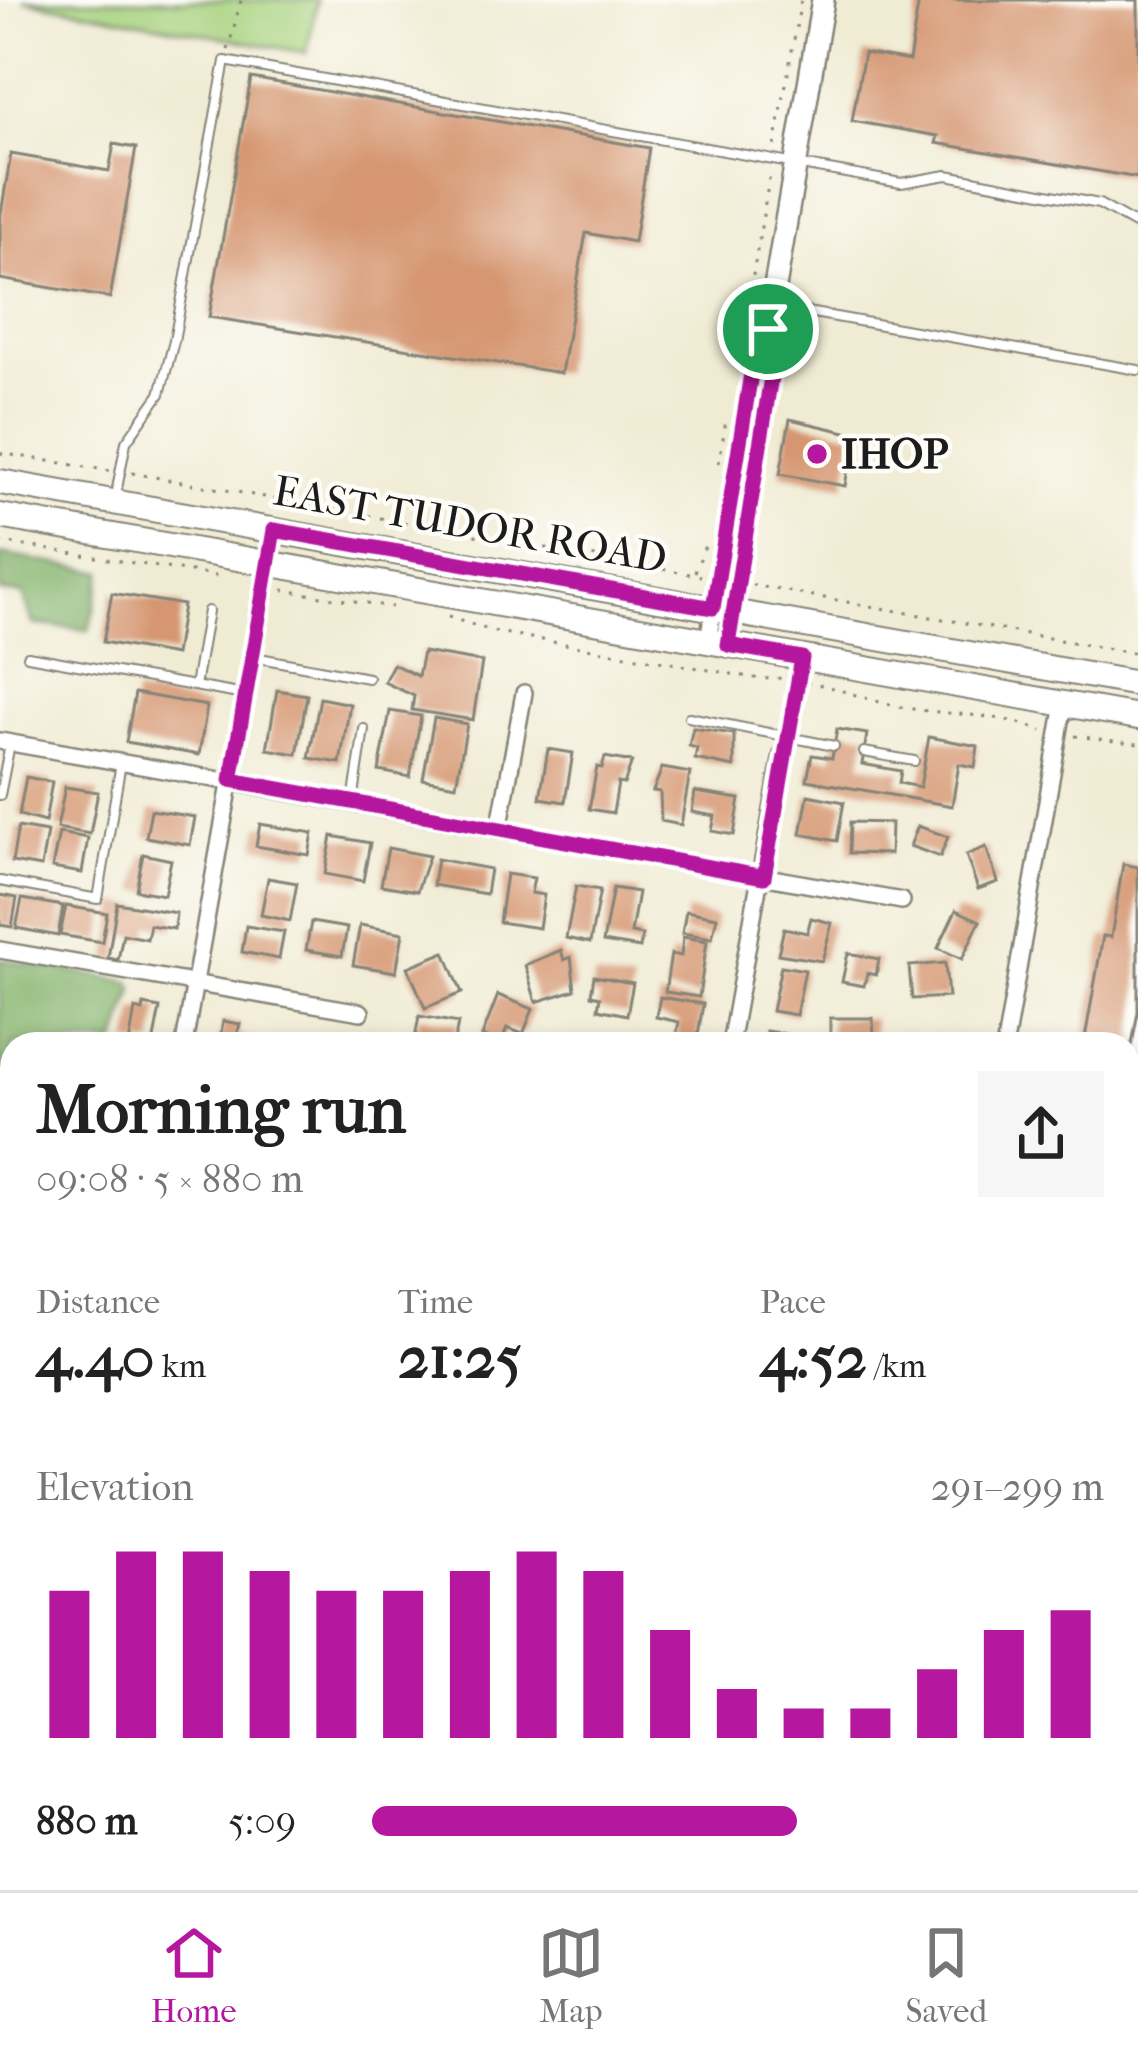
<!DOCTYPE html>
<html lang="en">
<head>
<meta charset="utf-8">
<style>
	body { margin:0; font-family:"IM FELL French Canon",serif; background:#f6f6f6; color:#222; height:100vh; display:flex; flex-direction:column; font-size:45px; white-space:nowrap }
	* { box-sizing:border-box; margin:0 }
	p { font-size:39px; color:#767676 }
	.icon { flex:none; width:66px; height:66px; fill:none; stroke:currentColor; stroke-width:2; stroke-linecap:round; stroke-linejoin:round }
	.map { position:relative; flex:1; overflow:hidden }
	.details { position:absolute; left:0px; top:1032px; width:1140px; height:858px; display:flex; flex-direction:column; background:#fff; border-radius:36px 36px 0 0; box-shadow:0 6px 18px #0003 }
	.details>* { flex:none }
	.pin { position:absolute; display:grid; place-items:center; width:102px; height:102px; color:#fff; margin:-51px; border:6px solid #fff; border-radius:50%; box-shadow:0 3px 12px #0007 }
	.round { display:grid; place-items:center; flex:none; width:126px; height:126px; border-radius:0px; background:#f6f6f6 }
	.overview { display:flex; align-items:center; justify-content:space-between; height:204px; padding:0 36px }
	h1 { font-size:66px; font-weight:700; line-height:90px }
	.metrics { display:grid; grid-template-columns:repeat(3,1fr); gap:18px; height:204px; padding:12px 36px }
	.metrics div { display:grid; align-content:center }
	.metrics b { font-size:60px; font-weight:700 }
	.metrics small { font-size:33px; font-weight:400 }
	.metrics p { font-size:33px }
	.chart { height:336px; padding:24px 36px }
	.chart p { display:flex; justify-content:space-between }
	.chart svg { width:100%; height:216px; margin-top:12px; stroke:#b5179e; stroke-width:6 }
	ul { padding:0 36px; list-style:none; font-size:39px }
	li { display:grid; grid-template-columns:192px 144px 1fr; align-items:center; height:90px }
	li i { height:30px; border-radius:15px; background:#b5179e }
	.tab-bar { display:flex; justify-content:space-around; align-items:center; height:168px; border-top:3px solid #e0e0e0; background:#fff; font-size:33px; color:#767676 }
	.tab-bar a { display:grid; justify-items:center; gap:6px }
	.tab-bar .on { color:#b5179e }
	.map>svg:first-child { display:block }
	.green { fill:#a6d17d; stroke:#61764c; stroke-width:3 }
	.forest { fill:#84b36c; stroke:#506844; stroke-width:3 }
	.building { fill:#d59671 }
	.lines { fill:none; stroke-linecap:round; stroke-linejoin:round }
	.lane-casing { stroke:#868478; stroke-width:12 }
	.street-casing { stroke:#868478; stroke-width:20 }
	.secondary-casing { stroke:#868478; stroke-width:26 }
	.primary-casing { stroke:#868478; stroke-width:28 }
	.path { stroke:#868478; stroke-width:3; stroke-dasharray:3 9; stroke-linecap:butt }
	.lane { stroke:#fff; stroke-width:8 }
	.street { stroke:#fff; stroke-width:15 }
	.secondary { stroke:#fff; stroke-width:21 }
	.primary { stroke:#fff; stroke-width:24 }
	.route-casing { stroke:#fff; stroke-width:24 }
	.route { stroke:#b5179e; stroke-width:15 }
	.poi-dot { fill:#b5179e; stroke:#fdfcf7; stroke-width:4.5 }
	.labels { text-anchor:middle; dominant-baseline:central; stroke-width:9; stroke-linejoin:round; paint-order:stroke }
	.poi-label { font-size:42px; font-weight:bold; fill:#1c1c1c; stroke:#fdfcf7; text-anchor:start }
	.street-label { font-size:42px; fill:#1c1c1c; stroke:#fdfcf7 }
</style>
</head>
<body>
<div class="map">
<svg width="1138" height="1890" viewBox="0 0 1138 1890">
	<rect width="100%" height="100%" fill="#fdfcf7"/>
	<filter id="ink" filterUnits="userSpaceOnUse"><feTurbulence type="fractalNoise" baseFrequency=".00833" numOctaves="2"/><feDisplacementMap in="SourceGraphic" scale="24" xChannelSelector="R" yChannelSelector="G"/><feConvolveMatrix kernelMatrix="1 2 1 2 8 2 1 2 1" color-interpolation-filters="sRGB"/></filter>
	<filter id="wash" filterUnits="userSpaceOnUse"><feTurbulence type="fractalNoise" baseFrequency=".004" numOctaves="4" result="noise"/><feDisplacementMap in="SourceGraphic" scale="48" xChannelSelector="R" yChannelSelector="G"/><feGaussianBlur stdDeviation="2.7" result="paint"/><feColorMatrix in="noise" values="0 0 0 0 0 0 0 0 0 0 0 0 0 0 0 0 0 1.4 0 .05"/><feComposite in="paint" operator="in"/></filter>
	<g filter="url(#wash)">
		<rect width="100%" height="100%" fill="#f0ebd3"/>
		<polygon class="green" points="23,0 317,0 307,53"/>
		<g class="forest">
			<polygon points="0,554 103,572 89,630 33,624 23,594 0,592"/>
			<polygon points="0,959 131,982 134,989 116,1044 12,1044 12,1465 0,1463"/>
		</g>
		<g id="blocks">
			<g class="building">
				<polygon points="919,0 1138,0 1138,178 936,143 938,136 852,121 864,53 909,61"/>
				<polygon points="251,78 649,148 634,242 586,233 561,373 209,317"/>
				<polygon points="114,144 136,148 110,298 0,279 0,219 11,154 109,171"/>
				<polygon points="790,419 854,434 845,486 780,474"/>
				<polygon points="112,593 183,605 175,655 103,642"/>
				<polygon points="423,652 482,662 473,720 412,710 414,696 384,682 393,664 418,676"/>
				<polygon points="277,690 307,695 297,754 267,749"/>
				<polygon points="135,693 207,706 199,755 126,742"/>
				<polygon points="320,698 350,704 340,763 309,758"/>
				<polygon points="390,711 421,716 410,777 379,771"/>
				<polygon points="434,718 467,724 456,785 423,779"/>
				<polygon points="693,728 734,734 734,767 695,759 697,748 689,746"/>
				<polygon points="837,729 867,734 862,764 901,771 899,783 920,787 929,737 978,746 975,767 959,764 952,806 807,780 812,755 832,758"/>
				<polygon points="548,749 573,753 565,802 540,798"/>
				<polygon points="605,757 632,762 624,784 618,783 613,813 589,809 597,767 602,768"/>
				<polygon points="662,768 690,773 681,825 661,821 660,792 653,791"/>
				<polygon points="26,777 52,782 45,822 19,815"/>
				<polygon points="65,787 98,792 90,834 57,828"/>
				<polygon points="695,792 740,799 734,835 712,831 715,816 692,812"/>
				<polygon points="808,795 844,802 837,841 801,834"/>
				<polygon points="151,810 195,817 190,845 146,837"/>
				<polygon points="850,822 891,823 890,854 849,853"/>
				<polygon points="260,824 313,833 309,855 256,846"/>
				<polygon points="918,826 948,837 940,857 910,846"/>
				<polygon points="18,827 47,832 41,867 12,862"/>
				<polygon points="59,833 88,838 82,873 52,868"/>
				<polygon points="332,836 370,843 363,881 325,874"/>
				<polygon points="986,847 998,882 978,889 966,855"/>
				<polygon points="388,848 429,856 417,891 381,885"/>
				<polygon points="143,854 171,860 164,895 136,890"/>
				<polygon points="437,859 490,869 486,894 433,885"/>
				<polygon points="1123,864 1138,867 1138,1012 1130,1055 1128,1044 1084,1044 1103,936 1111,937"/>
				<polygon points="506,874 534,878 531,893 544,895 539,928 499,922"/>
				<polygon points="268,878 297,883 290,921 261,915"/>
				<polygon points="576,886 600,890 590,943 566,938"/>
				<polygon points="613,888 638,892 631,933 642,935 640,948 603,942"/>
				<polygon points="0,895 17,898 12,927 0,925"/>
				<polygon points="22,899 63,906 58,936 16,928"/>
				<polygon points="117,903 176,913 174,929 150,925 147,939 123,934 118,960 108,958"/>
				<polygon points="66,906 107,913 102,942 60,935"/>
				<polygon points="956,910 980,921 962,959 938,948"/>
				<polygon points="686,911 717,917 712,938 682,933"/>
				<polygon points="811,918 832,923 822,961 778,954 784,928 807,933"/>
				<polygon points="311,922 347,928 342,956 306,950"/>
				<polygon points="360,925 403,933 396,972 353,965"/>
				<polygon points="246,926 284,932 279,959 242,952"/>
				<polygon points="683,937 707,941 699,997 665,992 671,954 681,956"/>
				<polygon points="561,950 564,960 571,957 575,990 536,1002 525,965"/>
				<polygon points="445,952 462,993 425,1008 408,967"/>
				<polygon points="848,953 879,959 876,975 867,973 864,986 842,982"/>
				<polygon points="945,963 948,997 912,999 909,966"/>
				<polygon points="781,966 805,970 796,1015 772,1011"/>
				<polygon points="594,976 633,983 627,1015 598,1009 600,997 591,995"/>
				<polygon points="498,995 533,1009 523,1034 507,1028 501,1044 482,1036"/>
				<polygon points="660,997 703,1004 697,1041 676,1037 679,1022 656,1017"/>
				<polygon points="144,1005 160,1008 153,1044 129,1044 135,1009 143,1011"/>
				<polygon points="419,1016 458,1023 454,1044 414,1044"/>
				<polygon points="830,1018 873,1018 874,1037 860,1037 860,1044 830,1044"/>
				<polygon points="223,1021 240,1024 237,1035 251,1038 250,1044 219,1044"/>
				<polygon points="766,1031 805,1037 804,1044 764,1044"/>
				<polygon points="1128,1296 1138,1298 1136,1340 1128,1338"/>
				<polygon points="1128,1376 1138,1378 1138,1441 1128,1439"/>
				<polygon points="1128,1547 1138,1549 1138,1624 1128,1623"/>
				<polygon points="1128,1726 1138,1727 1138,1776 1128,1774"/>
				<polygon points="684,1878 702,1878 758,1890 682,1890"/>
			</g>
		</g>
	</g>
	<g filter="url(#ink)">
		<use href="#blocks" fill-opacity="0" stroke="#868478" stroke-width="3"/>
		<g class="lines">
			<defs>
				<g id="lane">
					<polyline points="773,306 1138,370"/>
					<polyline points="115,499 126,442 160,394 174,341 225,61 901,183 947,175 1099,204 1138,226"/>
					<polyline points="28,656 244,695"/>
					<polyline points="254,657 368,678"/>
					<polyline points="195,686 208,611"/>
					<polyline points="689,717 834,746"/>
					<polyline points="864,752 914,761"/>
					<polyline points="782,754 801,659"/>
					<polyline points="0,795 10,744"/>
					<polyline points="353,802 364,729"/>
					<polyline points="0,881 98,899 121,763"/>
					<polyline points="1128,1356 1138,1357"/>
					<polyline points="1128,1448 1138,1450"/>
					<polyline points="1128,1513 1138,1515"/>
					<polyline points="1128,1649 1138,1651"/>
					<polyline points="837,1878 935,1890"/>
					<polyline points="790,1890 792,1878"/>
				</g>
				<g id="street">
					<polyline points="708,641 755,349 768,329"/>
					<polyline points="727,645 774,352 768,329"/>
					<polyline points="0,741 902,901"/>
					<polyline points="499,830 524,693"/>
					<polyline points="0,950 361,1012"/>
					<polyline points="184,1044 275,530"/>
					<polyline points="730,1044 782,754"/>
					<polyline points="1005,1044 1064,704"/>
					<polyline points="1128,1284 1138,1286"/>
					<polyline points="0,1481 12,1483"/>
					<polyline points="1128,1677 1138,1679"/>
					<polyline points="48,1890 50,1878"/>
					<polyline points="489,1890 491,1878"/>
					<polyline points="844,1890 846,1878"/>
				</g>
				<polyline id="secondary" points="768,329 823,0"/>
				<g id="primary">
					<polyline points="0,482 1138,684"/>
					<polyline points="0,516 1138,717"/>
				</g>
			</defs>
			<use href="#lane" class="lane-casing"/>
			<use href="#street" class="street-casing"/>
			<use href="#secondary" class="secondary-casing"/>
			<use href="#primary" class="primary-casing"/>
			<g class="path">
				<polyline points="228,50 241,0"/>
				<polyline points="775,146 801,0"/>
				<polyline points="743,335 770,173"/>
				<polyline points="0,453 111,471"/>
				<polyline points="719,463 726,420"/>
				<polyline points="132,473 701,576"/>
				<polyline points="0,542 223,577"/>
				<polyline points="695,572 706,543"/>
				<polyline points="752,585 1138,654"/>
				<polyline points="283,590 392,607"/>
				<polyline points="448,617 492,631 760,679 786,678"/>
				<path d="M807,682C839,688 869,701 901,707C948,716 998,712 1042,731"/>
				<polyline points="1075,736 1138,744"/>
			</g>
			<use href="#lane" class="lane"/>
			<use href="#street" class="street"/>
			<use href="#secondary" class="secondary"/>
			<use href="#primary" class="primary"/>
		</g>
	</g>
	<g class="lines" filter="url(#ink)">
		<defs>
			<polygon id="route" points="768,329 775,352 728,645 802,658 764,877 231,780 274,530 713,608 755,349"/>
		</defs>
		<use href="#route" class="route-casing"/>
		<use href="#route" class="route"/>
	</g>
	<circle class="poi-dot" cx="817" cy="454" r="12"/>
	<g class="labels">
		<g class="poi-label">
			<text x="841" y="454">IHOP</text>
		</g>
		<g class="street-label">
			<text transform="translate(470 525) rotate(10)">EAST TUDOR ROAD</text>
		</g>
	</g>
</svg>
<div class="pin" style="left:768px;top:329px;background:#1e9e55"><svg class="icon" aria-label="arrive" viewBox="0 0 24 24"><path d="M6 21V4h12l-3 4 3 4H6"/></svg></div>
<section class="details">
<div class="overview"><div><h1>Morning run</h1><p>09:08 · 5 × 880 m</p></div><a class="round"><svg class="icon" aria-label="share" viewBox="0 0 24 24"><path d="M12 15V3M7 8l5-5 5 5M5 13v7h14v-7"/></svg></a></div>
<div class="metrics">
<div><p>Distance</p><b>4.40<small> km</small></b></div>
<div><p>Time</p><b>21:25</b></div>
<div><p>Pace</p><b>4:52<small> /km</small></b></div>
</div>
<div class="chart"><p><span>Elevation</span>291–299 m</p>
<svg viewBox="0 0 160 44" preserveAspectRatio="none"><path d="M5 44V14M15 44V6M25 44V6M35 44V10M45 44V14M55 44V14M65 44V10M75 44V6M85 44V10M95 44V22M105 44V34M115 44V38M125 44V38M135 44V30M145 44V22M155 44V18"/></svg>
</div>
<ul>
<li><b>880 m</b>5:09<i style="width:58%"></i></li>
</ul>
</section>
</div>
<nav class="tab-bar">
<a class="on"><svg class="icon" aria-label="home" viewBox="0 0 24 24"><path d="M3 11l9-7 9 7M6 9v11h12V9"/></svg>Home</a>
<a><svg class="icon" aria-label="map" viewBox="0 0 24 24"><path d="M3 6l6-2 6 2 6-2v14l-6 2-6-2-6 2zM9 4v14M15 6v14"/></svg>Map</a>
<a><svg class="icon" aria-label="saved" viewBox="0 0 24 24"><path d="M7 4h10v16l-5-4-5 4z"/></svg>Saved</a>
</nav>
</body>
</html>
